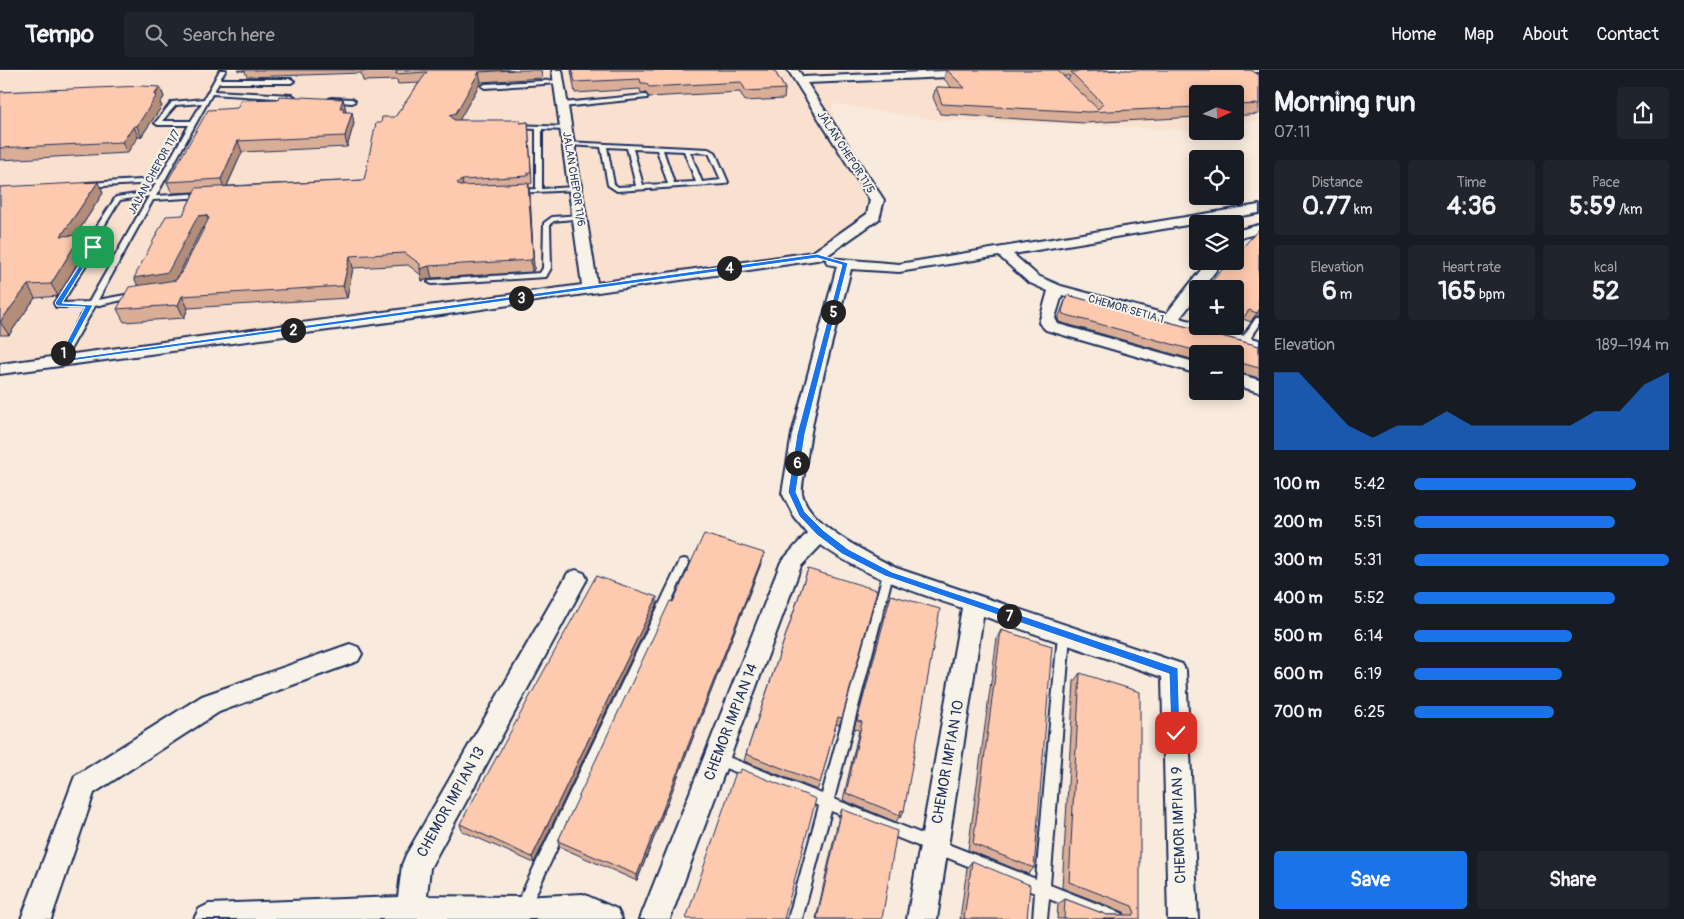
<!DOCTYPE html>
<html lang="en">
<head>
<meta charset="utf-8">
<style>
	body { margin:0; font-family:Pangolin,sans-serif; background:#20242c; color:#f1f3f6; height:100vh; display:flex; flex-direction:column; font-size:19px; white-space:nowrap }
	* { box-sizing:border-box; margin:0 }
	p { font-size:16px; color:#9ea1a6 }
	.icon { flex:none; width:28px; height:28px; fill:none; stroke:currentColor; stroke-width:2; stroke-linecap:round; stroke-linejoin:round }
	.map { position:relative; flex:1; overflow:hidden }
	.panel { display:flex; flex-direction:column; background:#171b24; width:425px }
	.panel>* { flex:none }
	.needle { width:32px; rotate:86deg }
	.buttons { position:absolute; left:1189px; top:15px; display:grid; gap:10px }
	.buttons a { display:grid; place-items:center; width:55px; height:55px; border-radius:5px; background:#171b24; box-shadow:0 2px 12px #0003; font-size:25px }
	.pin { position:absolute; display:grid; place-items:center; width:42px; height:42px; color:#fff; margin:-21px; border-radius:10px; box-shadow:0 2px 8px #0006 }
	.km { position:absolute; width:25px; height:25px; margin:-12px; border-radius:50%; background:#222; color:#fff; font-size:14px; line-height:25px; text-align:center }
	.round { display:grid; place-items:center; flex:none; width:52px; height:52px; border-radius:5px; background:#20242c }
	.headline { display:flex; align-items:center; justify-content:space-between; height:85px; padding:0 15px }
	h1 { font-size:28px; font-weight:700; line-height:38px }
	.stats { display:grid; grid-template-columns:repeat(3,1fr); gap:8px; height:85px; padding:5px 15px }
	.stats div { display:grid; align-content:center; border-radius:5px; background:#20242c; text-align:center }
	.stats b { font-size:25px; font-weight:700 }
	.stats small { font-size:14px; font-weight:400 }
	.stats p { font-size:14px }
	.chart { height:140px; padding:10px 15px }
	.chart p { display:flex; justify-content:space-between }
	.chart svg { width:100%; height:90px; margin-top:5px; fill:#1a73e8; opacity:.7 }
	.primary-button { display:flex; gap:10px; margin-top:auto; padding:10px 15px }
	.primary-button a { flex:1; height:58px; border-radius:5px; background:#1a73e8; color:#fff; font-size:20px; font-weight:700; line-height:58px; text-align:center }
	.primary-button a+a { background:#20242c; color:#f1f3f6 }
	ul { padding:0 15px; list-style:none; font-size:16px }
	li { display:grid; grid-template-columns:80px 60px 1fr; align-items:center; height:38px }
	li i { height:12px; border-radius:6px; background:#1a73e8 }
	header { display:flex; align-items:center; gap:30px; box-sizing:border-box; height:70px; padding:0 25px; background:#171b24; border-bottom:1px solid #363941 }
	header strong { font-size:24px }
	nav { display:flex; gap:28px; margin-inline-start:auto; font-size:18px }
	.search { width:350px; height:45px; background:#20242c; display:flex; align-items:center; gap:12px; box-sizing:border-box; padding:0 18px; border-radius:5px; color:#9ea1a6; font-size:19px }
	main { display:flex; flex:1; min-height:0 }
	.map>svg:first-child { display:block }
	.built { fill:#fae1cf; fill-rule:evenodd }
	.lines { fill:none; stroke-linecap:round; stroke-linejoin:round }
	.lane-casing { stroke:#1b2f5e; stroke-width:4 }
	.street-casing { stroke:#1b2f5e; stroke-width:4 }
	.lane { fill:#f7f3e8; fill-rule:evenodd }
	.street { fill:#f7f3e8; fill-rule:evenodd }
	.wall { fill:#daae96; stroke:#1b2f5e; fill-rule:evenodd }
	.shaded-wall { fill:#b28d7a; stroke:#1b2f5e }
	.building { fill:#fecaaf; stroke:#1b2f5e }
	.route { fill:#1a73e8; stroke:#fff }
	.labels { text-anchor:middle; dominant-baseline:central; stroke-width:4; stroke-linejoin:round; paint-order:stroke }
	.far-street-label { font-size:11px; fill:#1b2f5e; stroke:#f7f3e8 }
	.near-street-label { font-size:15px; fill:#1b2f5e; stroke:#f7f3e8 }
</style>
</head>
<body>
<header>
<strong>Tempo</strong>
<div class="search"><svg class="icon" aria-label="search" viewBox="0 0 24 24"><circle cx="10" cy="10" r="6"/><path d="M15 15l6 6"/></svg>Search here</div>
<nav><a>Home</a><a>Map</a><a>About</a><a>Contact</a></nav>
</header>
<main>
<div class="map">
<svg width="1259" height="849" viewBox="0 0 1259 849">
	<rect width="100%" height="100%" fill="#f8ebdd"/>
	<filter id="ink" filterUnits="userSpaceOnUse"><feTurbulence type="fractalNoise" baseFrequency=".02" numOctaves="2"/><feDisplacementMap in="SourceGraphic" scale="10" xChannelSelector="R" yChannelSelector="G"/><feConvolveMatrix kernelMatrix="1 2 1 2 8 2 1 2 1" color-interpolation-filters="sRGB"/></filter>
	<g filter="url(#ink)">
		<path class="built" d="M0,0H1259V52L1239,51L1247,64L1087,55L942,51L833,34L836,68L877,130L874,146L816,190L590,218L0,299ZM1198,24H1235V61H1198Z"/>
		<g class="lines">
			<defs>
				<g id="lane">
					<path d="M220,0H226L220,9H291L294,11L291,13H219L214,21L292,25L295,27L292,29L212,24L156,126L205,123L208,125L205,127L153,130L98,230L136,223L140,225L136,227L95,236L63,292L59,295L56,294L55,292L86,237H56L54,233L89,177L87,171L116,127L151,122L156,113L86,117L83,115L86,113L159,109L189,55H158L155,53L172,32L204,29ZM202,33L191,51H162L176,35ZM149,126L89,232L62,233L97,177L95,171L120,130Z"/>
					<polygon points="1237,0 1259,0 1259,2 1240,2"/>
					<polygon points="561,10 561,12 559,13 485,18 482,16 485,14"/>
					<polygon points="645,25 647,26 647,28 563,37 560,35 563,33"/>
					<polygon points="331,28 352,29 355,31 352,33 329,31 329,29"/>
					<polygon points="515,55 568,57 568,59 566,60 542,59 542,119 575,117 578,119 577,120 515,123 515,121 517,120 536,119 536,59 513,58 513,56"/>
					<path d="M566,72L708,79L715,82L728,112L725,114L617,121L608,115L601,77L568,75L565,73ZM607,77L627,78L636,116L618,117L614,114ZM633,79L657,80L668,114L643,115ZM663,80L684,81L696,112L674,113ZM690,82L709,83L721,110L702,112Z"/>
					<polygon points="580,145 583,147 582,148 554,151 550,154 551,198 546,207 432,214 428,212 432,210 540,203 543,198 544,153 552,147"/>
					<polygon points="1256,248 1259,248 1259,256 1247,273 1241,273 1240,271"/>
					<polygon points="684,489 688,490 689,493 527,843 522,845 517,843 515,838 517,833 679,493 680,490"/>
					<polygon points="888,500 892,501 893,504 834,729 1036,809 1058,565 1060,562 1064,560 1068,562 1070,565 1050,815 1123,844 1125,849 1100,849 1049,829 1047,849 1033,849 1035,823 831,741 802,849 788,849 819,736 713,693 712,689 713,685 718,683 822,724 883,504 884,501"/>
				</g>
				<g id="street">
					<polygon points="552,0 562,0 597,213 813,182 867,144 870,130 788,0 798,0 803,7 969,0 978,3 973,6 807,13 884,130 879,149 822,189 817,190 441,245 0,304 0,294 582,215"/>
					<path d="M1259,135V143L1013,184L1038,206L1061,216L1166,244L1208,191H1223L1202,219H1198V225L1180,248L1198,253V256H1209L1259,270V280L1062,225L1055,248L1058,254L1198,293V304L1046,260L1039,253L1048,221L1028,212L999,186L899,202L851,199C835,263 815,327 806,393C805,401 801,415 802,423C808,455 870,484 896,498L1182,594L1186,601L1198,849H1168L1162,607L983,546L937,849H907L962,538C912,521 864,506 821,475L801,496L670,849H640L781,492L807,463L795,448L782,423L792,364L837,196L828,194L826,191L828,188L899,194Z"/>
					<polygon points="1259,155 1259,163 1244,167 1235,172 1235,161"/>
					<polygon points="1235,303 1259,310 1259,322 1235,315"/>
					<polygon points="576,500 584,503 587,509 430,798 427,826 521,827 583,824 617,839 622,849 194,849 199,839 209,834 398,827 402,795 406,785 568,503"/>
					<polygon points="350,574 358,577 362,584 358,591 219,642 94,723 51,849 21,849 75,706 202,626"/>
				</g>
			</defs>
			<use href="#lane" class="lane-casing"/>
			<use href="#street" class="street-casing"/>
			<use href="#lane" class="lane"/>
			<use href="#street" class="street"/>
		</g>
		<g class="wall">
			<path d="M238,0H541L542,8L481,12L459,50L520,53L528,52L532,113L529,114L534,199L532,202L432,208L422,211L421,205L408,195L353,198L347,228L188,238L184,248L124,252L117,239L138,215L183,145L194,122L172,123L167,112L237,38L343,29L346,42L354,53L347,77L242,82L227,116L364,110L381,53L395,47L419,13L398,14L397,10L363,11L361,3L247,7L245,1H238ZM202,158H204L183,200L177,208Z"/>
			<polygon points="571,0 774,0 785,19 784,29 745,31 740,22 649,27 646,23 641,23 640,19 575,23"/>
			<path d="M946,0H1120L1259,5V44L1235,46V24H1198V47L1084,53L940,44L933,27L936,17L952,18L944,9ZM1063,6H1070L1068,10Z"/>
			<polygon points="160,17 164,27 160,33 162,36 141,67 138,67 127,83 0,90 0,22"/>
			<polygon points="0,117 103,123 76,165 81,165 87,177 58,226 35,228 9,265 0,265"/>
			<polygon points="1230,191 1259,246 1254,247 1251,252 1243,249 1238,256 1235,254 1235,219"/>
			<polygon points="1067,225 1259,276 1259,308 1237,302 1235,304 1235,284 1198,284 1198,291 1059,252 1058,249"/>
			<polygon points="1198,228 1198,240 1191,237"/>
			<polygon points="764,483 762,491 637,811 560,777 558,771 673,532"/>
			<polygon points="808,499 842,648 839,655 836,654 820,713 817,720 744,691 746,684"/>
			<polygon points="891,525 904,741 900,748 899,747 896,752 843,730 859,660 854,659 887,533"/>
			<polygon points="657,535 534,793 462,761 460,754"/>
			<polygon points="1001,560 1034,798 1028,804 968,780 997,568"/>
			<polygon points="1080,603 1140,849 1057,849 1058,834 1065,829 1107,845 1125,845 1124,842 1062,818 1074,611"/>
			<polygon points="842,739 882,849 816,849 839,746"/>
			<polygon points="972,791 1027,849 960,849 967,798"/>
		</g>
		<g class="shaded-wall">
			<polygon points="479,2 481,12 457,54 450,45"/>
			<polygon points="160,17 164,27 160,33 162,36 141,67 137,56"/>
			<polygon points="343,29 346,40 347,49 340,38"/>
			<polygon points="352,42 354,53 347,77 345,66"/>
			<polygon points="134,56 138,67 127,83 122,72"/>
			<polygon points="238,71 242,82 225,120 221,109"/>
			<polygon points="462,110 464,121 457,113"/>
			<polygon points="98,112 103,123 68,177 61,166"/>
			<polygon points="530,125 534,199 532,202 531,190"/>
			<polygon points="206,145 211,156 202,158 174,214 140,220 134,208 198,146"/>
			<polygon points="81,165 87,177 58,226 51,214"/>
			<polygon points="350,186 353,198 347,228 343,216"/>
			<polygon points="429,196 432,208 422,211 420,199"/>
			<polygon points="28,215 35,228 9,265 0,252"/>
			<polygon points="182,226 188,238 184,248 178,235"/>
			<polygon points="1259,240 1259,246 1254,247 1251,252"/>
			<polygon points="764,483 762,491 637,811 637,805"/>
			<polygon points="657,527 657,535 534,793 532,787"/>
		</g>
		<g class="building">
			<polygon points="361,0 389,0 361,1"/>
			<polygon points="397,0 513,0 479,2 456,43 450,45 454,50 520,50 520,53 528,52 531,102 528,102 528,106 462,110 457,113 460,116 528,113 533,187 531,190 429,196 420,199 420,194 405,183 350,186 343,216 182,226 178,235 117,239 129,217 176,210 183,200 209,148 206,145 198,146 168,202 134,208 166,146 183,145 196,118 364,110 376,53 381,53 382,47 395,47 427,2 396,4"/>
			<polygon points="572,0 774,0 785,19 746,21 741,12 649,17 646,13 641,13 640,9 575,12"/>
			<polygon points="947,0 1059,0 1058,1 1098,39 1103,34 1071,2 1126,0 1251,0 1259,5 1259,34 1235,35 1235,24 1198,24 1198,37 1088,42 942,34 936,17 965,18"/>
			<polygon points="142,16 160,17 154,25 157,25 137,56 134,56 122,72 0,78 0,22"/>
			<polygon points="279,26 343,29 340,38 344,38 343,42 352,42 345,66 238,71 221,109 167,112 208,40 237,38 241,30 278,29"/>
			<polygon points="98,112 61,166 81,165 51,214 28,215 0,252 0,117"/>
			<polygon points="1259,159 1259,240 1257,243 1249,240 1244,247 1235,244 1235,219 1205,219 1230,191 1235,191 1235,186"/>
			<polygon points="1067,225 1259,276 1259,298 1241,293 1239,298 1235,297 1235,284 1204,284 1204,283 1063,244 1062,241"/>
			<polygon points="704,464 764,483 637,805 558,771 670,531 673,532"/>
			<polygon points="808,499 877,520 842,648 838,647 820,713 746,684"/>
			<polygon points="596,506 657,527 532,787 460,754"/>
			<polygon points="891,525 940,539 904,741 901,740 900,745 846,723 862,652 857,651"/>
			<polygon points="1001,560 1052,576 1034,798 973,774"/>
			<polygon points="1080,603 1140,622 1140,849 1064,849 1065,829 1107,845 1133,845 1135,843 1132,836 1069,812"/>
			<polygon points="741,699 816,729 784,849 686,849 736,702 739,703"/>
			<polygon points="842,739 897,761 882,849 817,849"/>
			<polygon points="972,791 1030,815 1027,849 964,849"/>
		</g>
	</g>
	<polygon class="route" points="93,175 96,177 62,233 93,235 64,289 817,184 848,193 805,364 796,422 805,442 823,460 848,479 892,502 1178,598 1180,666 1176,668 1171,663 1169,604 885,506 842,484 817,465 799,446 788,422 797,364 842,195 817,188 56,293 85,237 57,236 55,233"/>
	<g class="labels">
		<g class="far-street-label">
			<text transform="translate(846 82) rotate(57)">JALAN CHEPOR 11/5</text>
			<text transform="translate(154 102) rotate(-61)">JALAN CHEPOR 11/7</text>
			<text transform="translate(574 109) rotate(81)">JALAN CHEPOR 11/6</text>
			<text transform="translate(1126 239) rotate(16)">CHEMOR SETIA 1</text>
		</g>
		<g class="near-street-label">
			<text transform="translate(731 652) rotate(-69)">CHEMOR IMPIAN 14</text>
			<text transform="translate(948 692) rotate(-80)">CHEMOR IMPIAN 10</text>
			<text transform="translate(451 732) rotate(-61)">CHEMOR IMPIAN 13</text>
			<text transform="translate(1179 755) rotate(-92)">CHEMOR IMPIAN 9</text>
		</g>
	</g>
</svg>
<div class="buttons">
<a><svg class="needle" viewBox="-14 -14 28 28"><path d="M0-13l5 13h-10z" fill="#e53935"/><path d="M0 13l5-13h-10z" fill="#9ea1a6"/></svg></a>
<a><svg class="icon" aria-label="locate" viewBox="0 0 24 24"><circle cx="12" cy="12" r="6"/><path d="M12 2v4M12 18v4M2 12h4M18 12h4"/></svg></a>
<a><svg class="icon" aria-label="layers" viewBox="0 0 24 24"><path d="M12 4l9 5-9 5-9-5zM3 14l9 5 9-5"/></svg></a>
<a>+</a>
<a>−</a>
</div>
<div class="pin" style="left:93px;top:177px;background:#1e9e55"><svg class="icon" aria-label="arrive" viewBox="0 0 24 24"><path d="M6 21V4h12l-3 4 3 4H6"/></svg></div>
<div class="pin" style="left:1176px;top:663px;background:#d93025"><svg class="icon" aria-label="check" viewBox="0 0 24 24"><path d="M5 12l5 5 9-10"/></svg></div>
<b class="km" style="left:63px;top:283px">1</b>
<b class="km" style="left:293px;top:260px">2</b>
<b class="km" style="left:521px;top:228px">3</b>
<b class="km" style="left:729px;top:198px">4</b>
<b class="km" style="left:833px;top:242px">5</b>
<b class="km" style="left:797px;top:393px">6</b>
<b class="km" style="left:1009px;top:546px">7</b>
</div>
<section class="panel">
<div class="headline"><div><h1>Morning run</h1><p>07:11</p></div><a class="round"><svg class="icon" aria-label="share" viewBox="0 0 24 24"><path d="M12 15V3M7 8l5-5 5 5M5 13v7h14v-7"/></svg></a></div>
<div class="stats">
<div><p>Distance</p><b>0.77<small> km</small></b></div>
<div><p>Time</p><b>4:36</b></div>
<div><p>Pace</p><b>5:59<small> /km</small></b></div>
</div>
<div class="stats">
<div><p>Elevation</p><b>6<small> m</small></b></div>
<div><p>Heart rate</p><b>165<small> bpm</small></b></div>
<div><p>kcal</p><b>52</b></div>
</div>
<div class="chart"><p><span>Elevation</span>189–194 m</p>
<svg viewBox="0 0 160 44" preserveAspectRatio="none"><path d="M0 44V6L10 6L20 19L30 32L40 38L50 32L60 32L70 25L80 32L90 32L100 32L110 32L120 32L130 25L140 25L150 12L160 6V44z"/></svg>
</div>
<ul>
<li><b>100 m</b>5:42<i style="width:87%"></i></li>
<li><b>200 m</b>5:51<i style="width:79%"></i></li>
<li><b>300 m</b>5:31<i style="width:100%"></i></li>
<li><b>400 m</b>5:52<i style="width:79%"></i></li>
<li><b>500 m</b>6:14<i style="width:62%"></i></li>
<li><b>600 m</b>6:19<i style="width:58%"></i></li>
<li><b>700 m</b>6:25<i style="width:55%"></i></li>
</ul>
<div class="primary-button"><a>Save</a><a>Share</a></div>
</section>
</main>
</body>
</html>
